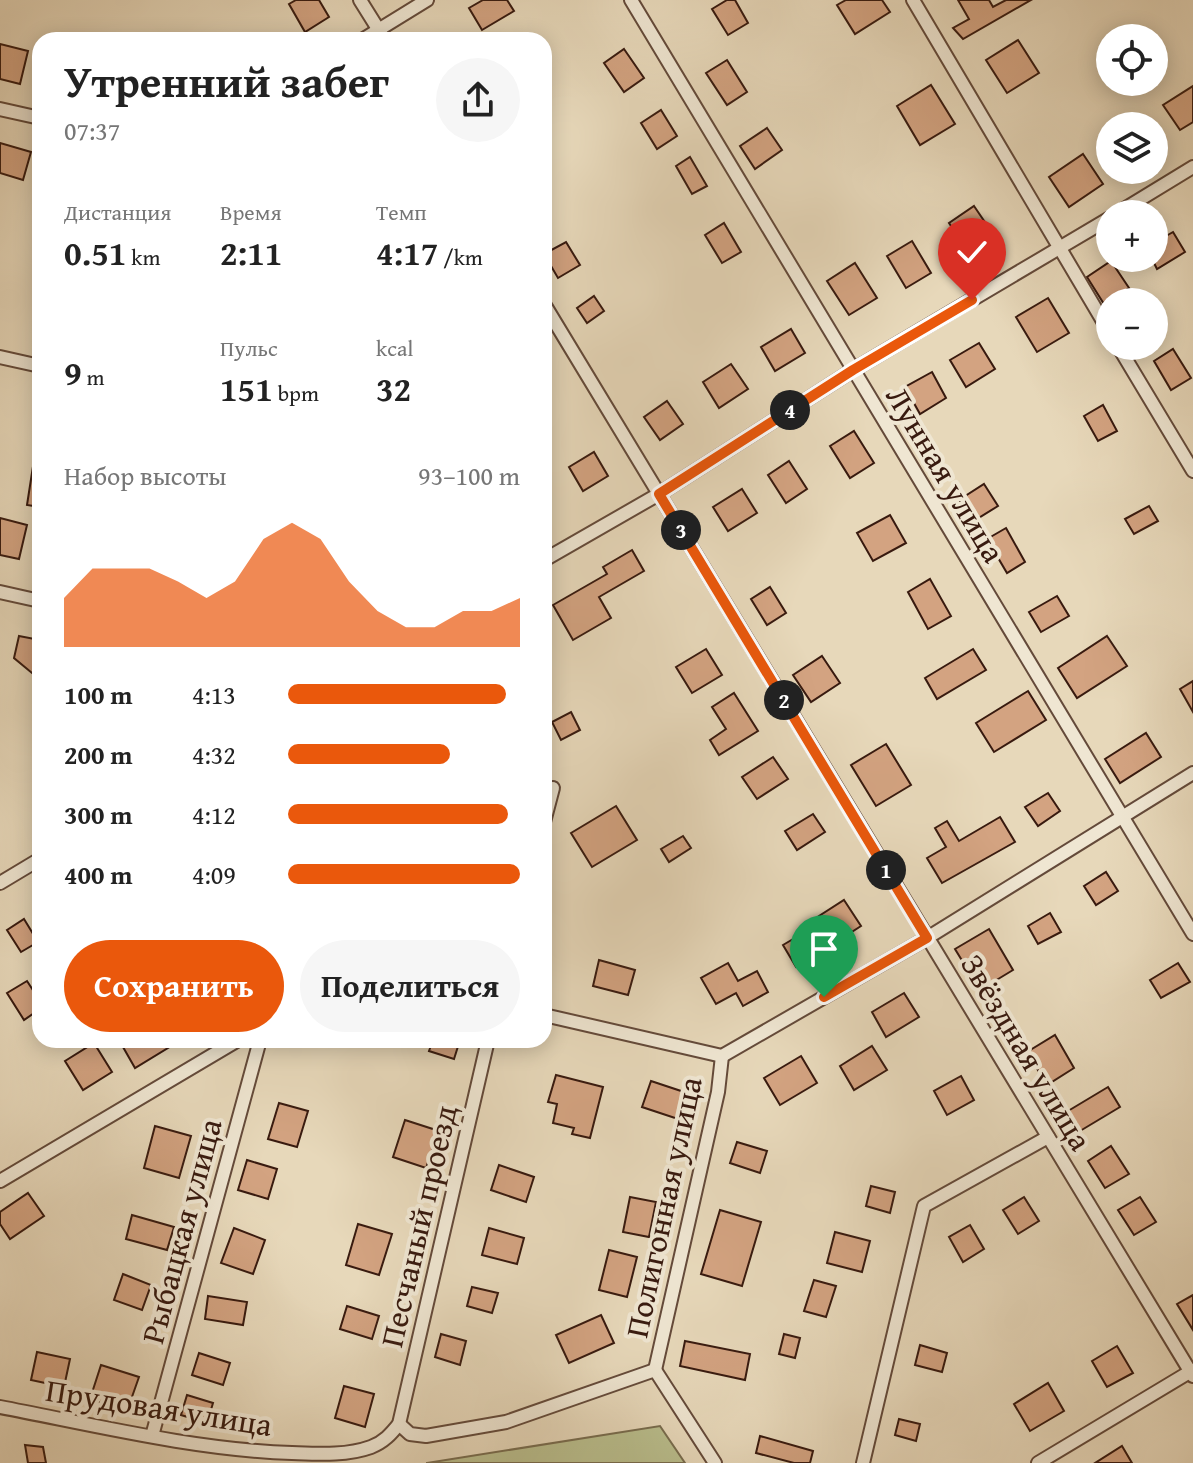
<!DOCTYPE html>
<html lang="ru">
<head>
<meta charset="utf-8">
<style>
	body { margin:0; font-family:"Gentium Book Plus",serif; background:#f6f6f6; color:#222; height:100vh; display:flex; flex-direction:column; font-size:30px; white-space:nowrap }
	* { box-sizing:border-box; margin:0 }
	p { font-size:26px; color:#767676 }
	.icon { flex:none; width:44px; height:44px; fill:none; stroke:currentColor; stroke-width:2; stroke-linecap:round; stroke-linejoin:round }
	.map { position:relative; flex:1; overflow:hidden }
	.sheet { position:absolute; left:32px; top:32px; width:520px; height:1016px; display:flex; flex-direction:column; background:#fff; border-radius:24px; box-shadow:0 4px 20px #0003 }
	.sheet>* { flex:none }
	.fabs { position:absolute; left:1096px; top:24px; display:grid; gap:16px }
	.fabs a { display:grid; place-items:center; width:72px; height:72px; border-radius:50%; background:#fff; box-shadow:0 4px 20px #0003; font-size:40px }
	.pin { position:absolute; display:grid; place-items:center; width:68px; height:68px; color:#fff; margin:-82px -34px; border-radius:50% 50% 50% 0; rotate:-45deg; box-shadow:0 0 8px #0007 }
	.pin .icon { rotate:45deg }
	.km { position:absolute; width:40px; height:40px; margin:-20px; border-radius:50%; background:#222; color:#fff; font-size:22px; line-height:40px; text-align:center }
	.round { display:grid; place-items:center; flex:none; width:84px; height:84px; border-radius:42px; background:#f6f6f6 }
	.head { display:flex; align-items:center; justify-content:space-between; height:136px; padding:0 32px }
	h1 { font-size:44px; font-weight:700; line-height:60px }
	.stats { display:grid; grid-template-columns:repeat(3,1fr); gap:12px; height:136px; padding:8px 32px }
	.stats div { display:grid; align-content:center }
	.stats b { font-size:34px; font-weight:700 }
	.stats small { font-size:22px; font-weight:400 }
	.stats p { font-size:22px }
	.chart { height:224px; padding:16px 32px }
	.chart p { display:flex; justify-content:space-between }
	.chart svg { width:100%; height:144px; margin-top:8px; fill:#ea580c; opacity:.7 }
	.button { display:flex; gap:16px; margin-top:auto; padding:16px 32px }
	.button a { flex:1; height:92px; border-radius:48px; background:#ea580c; color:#fff; font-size:32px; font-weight:700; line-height:92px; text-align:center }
	.button a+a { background:#f6f6f6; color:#222 }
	ul { padding:0 32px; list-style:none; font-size:26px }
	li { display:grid; grid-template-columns:128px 96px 1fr; align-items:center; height:60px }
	li i { height:20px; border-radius:10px; background:#ea580c }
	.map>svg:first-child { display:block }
	.green { fill:#b9be8d; stroke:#786c4e; stroke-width:2 }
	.building { fill:#d3a381; stroke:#381a0f; stroke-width:2 }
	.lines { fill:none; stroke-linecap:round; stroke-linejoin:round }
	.minor-casing { stroke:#644a3a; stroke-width:16 }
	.minor { stroke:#efe6d2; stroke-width:12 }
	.route-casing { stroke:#fff; stroke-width:16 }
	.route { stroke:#ea580c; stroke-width:10 }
	.labels { text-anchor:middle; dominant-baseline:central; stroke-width:8; stroke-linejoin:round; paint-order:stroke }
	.street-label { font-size:32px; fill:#381a0f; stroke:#efe6d2 }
</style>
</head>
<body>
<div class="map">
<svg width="1193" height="1463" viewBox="0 0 1193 1463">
	<rect width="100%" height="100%" fill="#e7d8ba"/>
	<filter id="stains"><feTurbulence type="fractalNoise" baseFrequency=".0025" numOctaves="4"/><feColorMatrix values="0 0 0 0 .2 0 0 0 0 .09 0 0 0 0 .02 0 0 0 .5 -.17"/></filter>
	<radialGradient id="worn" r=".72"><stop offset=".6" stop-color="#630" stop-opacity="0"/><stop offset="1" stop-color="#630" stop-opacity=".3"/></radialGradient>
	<polygon class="green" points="660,1426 685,1463 426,1463 427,1463"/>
	<g class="building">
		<polygon points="296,0 319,0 329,17 305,32 289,4"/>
		<polygon points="483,0 507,0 514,11 482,30 469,8"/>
		<polygon points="727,0 735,0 748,23 728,35 712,9"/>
		<polygon points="846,0 882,0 890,12 855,34 837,5"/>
		<polygon points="958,0 989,0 993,7 1006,0 1031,0 963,39 953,28 969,19"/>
		<polygon points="1018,40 1039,73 1007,93 986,60"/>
		<polygon points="0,44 28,51 20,84 0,79"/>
		<polygon points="624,49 644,78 624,92 604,63"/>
		<polygon points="727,60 747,92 727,105 706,73"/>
		<polygon points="931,85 955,124 920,145 897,106"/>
		<polygon points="1193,86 1193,122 1180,130 1163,105"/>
		<polygon points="661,110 677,136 657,149 641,123"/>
		<polygon points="767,128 782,150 755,169 740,146"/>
		<polygon points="0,143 31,152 23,180 0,173"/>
		<polygon points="1083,154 1103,184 1069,207 1049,177"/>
		<polygon points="690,157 707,186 692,194 676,166"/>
		<polygon points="974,206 995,237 970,254 949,223"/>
		<polygon points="724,223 741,252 722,263 705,235"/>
		<polygon points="1173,232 1185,252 1157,269 1154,263 1154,243"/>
		<polygon points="912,241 931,273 906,288 887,256"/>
		<polygon points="566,242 580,265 558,278 544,254"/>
		<polygon points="1111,261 1129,288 1104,304 1087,277"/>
		<polygon points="855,263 877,298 849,315 827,281"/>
		<polygon points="594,296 604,311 587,323 577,308"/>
		<polygon points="1048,298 1069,333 1037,352 1016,317"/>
		<polygon points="791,329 805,353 775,371 761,347"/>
		<polygon points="979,343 995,369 966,387 950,360"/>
		<polygon points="1173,349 1191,378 1171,390 1154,361"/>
		<polygon points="731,364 748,389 719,408 703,382"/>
		<polygon points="932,372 946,398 920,414 905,387"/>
		<polygon points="667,401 683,424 660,440 644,417"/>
		<polygon points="1103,405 1117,431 1098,441 1084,416"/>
		<polygon points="854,431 874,463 850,478 830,446"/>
		<polygon points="594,452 608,476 583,491 569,467"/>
		<polygon points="34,460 40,461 40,507 27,505"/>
		<polygon points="789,461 807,489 786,503 768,475"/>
		<polygon points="984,484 998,506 972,522 959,500"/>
		<polygon points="742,489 757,513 728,531 713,507"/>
		<polygon points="1149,506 1158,521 1134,534 1125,519"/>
		<polygon points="890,515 906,543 873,561 857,533"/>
		<polygon points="0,518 27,525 19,559 0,555"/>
		<polygon points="1006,528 1025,562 1007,573 987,539"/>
		<polygon points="632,550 644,571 599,597 611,618 573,640 553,605 607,574 603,567"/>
		<polygon points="930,579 951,616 928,629 908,592"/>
		<polygon points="770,587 786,613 767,625 751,599"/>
		<polygon points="1057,596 1069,616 1041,632 1029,612"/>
		<polygon points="19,636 40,640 40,666 32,673 14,658"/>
		<polygon points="1107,636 1127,666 1077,698 1058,668"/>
		<polygon points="706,649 722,675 692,693 676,667"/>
		<polygon points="973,649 986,670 937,699 925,678"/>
		<polygon points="822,656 840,683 811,702 793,675"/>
		<polygon points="1193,681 1193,712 1180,689"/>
		<polygon points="1028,691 1046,720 994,752 976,723"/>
		<polygon points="734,693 758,731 719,755 710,740 726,729 712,707"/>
		<polygon points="571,712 580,730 561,740 552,722"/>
		<polygon points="1146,733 1161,757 1120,783 1105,759"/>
		<polygon points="886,744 911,785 876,806 851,765"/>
		<polygon points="773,757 788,779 757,799 742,777"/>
		<polygon points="1048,793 1060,811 1038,826 1025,807"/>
		<polygon points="616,806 637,840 592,867 571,833"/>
		<polygon points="813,814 825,832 797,850 785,831"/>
		<polygon points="1000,817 1015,842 942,883 927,858 946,847 935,828 947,821 959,841"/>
		<polygon points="683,836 691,848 669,862 661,849"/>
		<polygon points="1106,872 1118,891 1096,905 1084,886"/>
		<polygon points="844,900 861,926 836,942 819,916"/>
		<polygon points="1050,913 1061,932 1038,944 1028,926"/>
		<polygon points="24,919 38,942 21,952 7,930"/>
		<polygon points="989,929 1013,970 980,990 955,949"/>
		<polygon points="805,932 818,954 796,967 783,945"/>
		<polygon points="599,960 635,970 628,995 593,986"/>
		<polygon points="728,963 738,981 757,971 768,992 743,1006 736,993 716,1004 701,978"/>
		<polygon points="1178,963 1190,982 1161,998 1150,980"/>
		<polygon points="27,981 40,1001 40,1009 24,1020 7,993"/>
		<polygon points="904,993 919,1017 886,1037 872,1012"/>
		<polygon points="1055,1035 1074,1068 1047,1085 1027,1052"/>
		<polygon points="119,1040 181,1040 135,1068"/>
		<polygon points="433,1040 460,1040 454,1059 429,1051"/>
		<polygon points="94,1043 112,1072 83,1090 65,1061"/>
		<polygon points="872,1046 887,1070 854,1090 840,1066"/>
		<polygon points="801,1056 817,1083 780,1105 764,1078"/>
		<polygon points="556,1075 603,1087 590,1138 572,1134 574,1128 553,1123 557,1104 548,1102"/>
		<polygon points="961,1076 974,1100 947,1115 934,1091"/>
		<polygon points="651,1081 687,1093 678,1119 642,1107"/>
		<polygon points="1108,1087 1120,1107 1080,1131 1068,1111"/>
		<polygon points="279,1103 308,1111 297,1147 268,1139"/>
		<polygon points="405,1120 439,1131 426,1168 393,1157"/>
		<polygon points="155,1126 191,1136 179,1178 144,1168"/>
		<polygon points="737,1142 767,1151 760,1173 730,1163"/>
		<polygon points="1111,1146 1129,1174 1105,1188 1088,1161"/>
		<polygon points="247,1160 277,1169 268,1199 238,1190"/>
		<polygon points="499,1165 534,1177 526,1202 491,1190"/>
		<polygon points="871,1186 895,1192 890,1213 866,1206"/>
		<polygon points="28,1193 44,1216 10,1239 0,1224 0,1212"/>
		<polygon points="630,1197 656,1202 649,1237 623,1232"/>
		<polygon points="1024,1197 1039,1221 1018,1234 1003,1210"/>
		<polygon points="1140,1197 1156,1222 1134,1235 1118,1210"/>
		<polygon points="720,1210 761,1222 742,1286 701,1274"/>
		<polygon points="132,1215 174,1227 167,1250 126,1239"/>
		<polygon points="358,1224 392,1234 379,1275 346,1265"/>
		<polygon points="970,1225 984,1249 963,1262 949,1237"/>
		<polygon points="234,1228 265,1240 253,1274 221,1263"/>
		<polygon points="489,1228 524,1238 517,1264 482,1255"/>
		<polygon points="835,1232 870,1241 862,1272 827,1263"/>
		<polygon points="609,1250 637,1257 627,1297 599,1290"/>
		<polygon points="123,1274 151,1285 142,1310 114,1300"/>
		<polygon points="814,1280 836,1286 826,1317 804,1311"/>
		<polygon points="472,1287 498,1293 492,1313 467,1306"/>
		<polygon points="1193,1295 1193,1330 1177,1304"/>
		<polygon points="208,1296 247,1302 243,1325 205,1319"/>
		<polygon points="347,1306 379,1316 372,1339 340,1329"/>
		<polygon points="601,1315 614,1343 569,1363 556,1335"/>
		<polygon points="441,1334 466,1341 460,1365 435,1357"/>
		<polygon points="784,1334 800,1338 795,1358 779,1354"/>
		<polygon points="685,1341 750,1354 745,1380 680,1366"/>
		<polygon points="920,1345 947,1353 942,1372 915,1365"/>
		<polygon points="1117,1346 1133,1373 1107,1387 1092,1361"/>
		<polygon points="37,1352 70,1359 64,1387 31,1380"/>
		<polygon points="199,1353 230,1363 223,1385 192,1375"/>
		<polygon points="101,1365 139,1377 127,1411 90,1399"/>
		<polygon points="1048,1383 1064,1411 1030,1431 1014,1404"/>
		<polygon points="344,1386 374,1394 365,1427 335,1418"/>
		<polygon points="187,1395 213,1403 207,1423 181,1415"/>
		<polygon points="899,1419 920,1424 916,1441 895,1435"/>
		<polygon points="760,1436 813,1451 810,1463 794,1463 756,1453"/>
		<polygon points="25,1445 43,1447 46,1463 28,1463"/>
		<polygon points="1122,1446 1132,1463 1095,1463"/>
	</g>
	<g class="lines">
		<defs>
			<g id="minor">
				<polyline points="360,0 385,40"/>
				<polyline points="631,0 1193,934"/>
				<polyline points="913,0 1110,333"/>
				<polyline points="362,40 427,0"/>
				<polyline points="0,109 40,118"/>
				<polyline points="1116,214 1193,167"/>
				<polyline points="544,304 1193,1376"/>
				<polyline points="1118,346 1193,471"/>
				<polyline points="0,357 40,366"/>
				<polyline points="544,560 659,494 853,370 1110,218"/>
				<polyline points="0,592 40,601"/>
				<polyline points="544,822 553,788"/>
				<polyline points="0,883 40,859"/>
				<polyline points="544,1015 722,1056 927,938 1193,773"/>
				<polyline points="0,1181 238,1040"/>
				<polyline points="655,1370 718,1092 722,1056"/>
				<polyline points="655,1370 715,1463"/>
				<path d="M0,1407C94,1425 196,1450 292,1453C318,1454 346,1456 371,1447C384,1442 391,1434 399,1424L488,1040"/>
				<polyline points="399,1424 410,1434 426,1436 506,1422 655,1370"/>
				<polyline points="152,1436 260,1040"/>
				<polyline points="863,1463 924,1206 1048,1137"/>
				<polyline points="1038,1463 1193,1370"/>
			</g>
		</defs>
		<use href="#minor" class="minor-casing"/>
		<use href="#minor" class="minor"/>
	</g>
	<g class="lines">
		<defs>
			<polyline id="route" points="824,997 927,938 659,494 853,370 972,300"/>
		</defs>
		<use href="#route" class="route-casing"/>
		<use href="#route" class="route"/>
	</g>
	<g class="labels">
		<g class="street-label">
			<text transform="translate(946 474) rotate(59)">Лунная улица</text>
			<text transform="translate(1027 1052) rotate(59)">Звёздная улица</text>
			<text transform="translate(663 1207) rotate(-78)">Полигонная улица</text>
			<text transform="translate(418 1226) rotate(-77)">Песчаный проезд</text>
			<text transform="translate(181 1231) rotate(-75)">Рыбацкая улица</text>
			<text transform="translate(159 1407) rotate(9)">Прудовая улица</text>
		</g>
	</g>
	<rect width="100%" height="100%" filter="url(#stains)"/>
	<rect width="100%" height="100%" fill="url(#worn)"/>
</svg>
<div class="fabs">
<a><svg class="icon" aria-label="locate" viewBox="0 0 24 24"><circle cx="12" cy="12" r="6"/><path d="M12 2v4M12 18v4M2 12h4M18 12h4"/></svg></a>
<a><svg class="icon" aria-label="layers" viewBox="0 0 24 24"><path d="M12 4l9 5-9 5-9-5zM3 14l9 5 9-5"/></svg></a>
<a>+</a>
<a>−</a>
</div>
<div class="pin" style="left:824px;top:997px;background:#1e9e55"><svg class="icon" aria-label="arrive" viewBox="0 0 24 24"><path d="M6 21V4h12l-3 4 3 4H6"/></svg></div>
<div class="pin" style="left:972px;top:300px;background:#d93025"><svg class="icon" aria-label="check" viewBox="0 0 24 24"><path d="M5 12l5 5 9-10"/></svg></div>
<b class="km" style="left:886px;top:870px">1</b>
<b class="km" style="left:784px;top:700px">2</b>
<b class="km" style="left:681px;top:530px">3</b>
<b class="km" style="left:790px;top:410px">4</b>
<section class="sheet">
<div class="head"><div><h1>Утренний забег</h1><p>07:37</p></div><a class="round"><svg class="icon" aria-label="share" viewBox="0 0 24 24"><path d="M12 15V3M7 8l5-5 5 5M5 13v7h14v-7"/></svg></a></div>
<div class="stats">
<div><p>Дистанция</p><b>0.51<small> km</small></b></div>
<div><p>Время</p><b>2:11</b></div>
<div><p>Темп</p><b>4:17<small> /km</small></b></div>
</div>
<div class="stats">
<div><b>9<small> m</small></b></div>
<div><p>Пульс</p><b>151<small> bpm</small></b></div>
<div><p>kcal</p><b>32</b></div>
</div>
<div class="chart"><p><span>Набор высоты</span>93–100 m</p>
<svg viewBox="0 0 160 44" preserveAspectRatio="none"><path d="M0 44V29L10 20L20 20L30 20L40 24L50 29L60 24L70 11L80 6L90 11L100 24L110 33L120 38L130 38L140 33L150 33L160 29V44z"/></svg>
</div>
<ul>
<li><b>100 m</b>4:13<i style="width:94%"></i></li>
<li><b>200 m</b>4:32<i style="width:70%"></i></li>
<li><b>300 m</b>4:12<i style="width:95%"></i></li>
<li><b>400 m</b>4:09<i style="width:100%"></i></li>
</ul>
<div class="button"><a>Сохранить</a><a>Поделиться</a></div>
</section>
</div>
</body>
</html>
